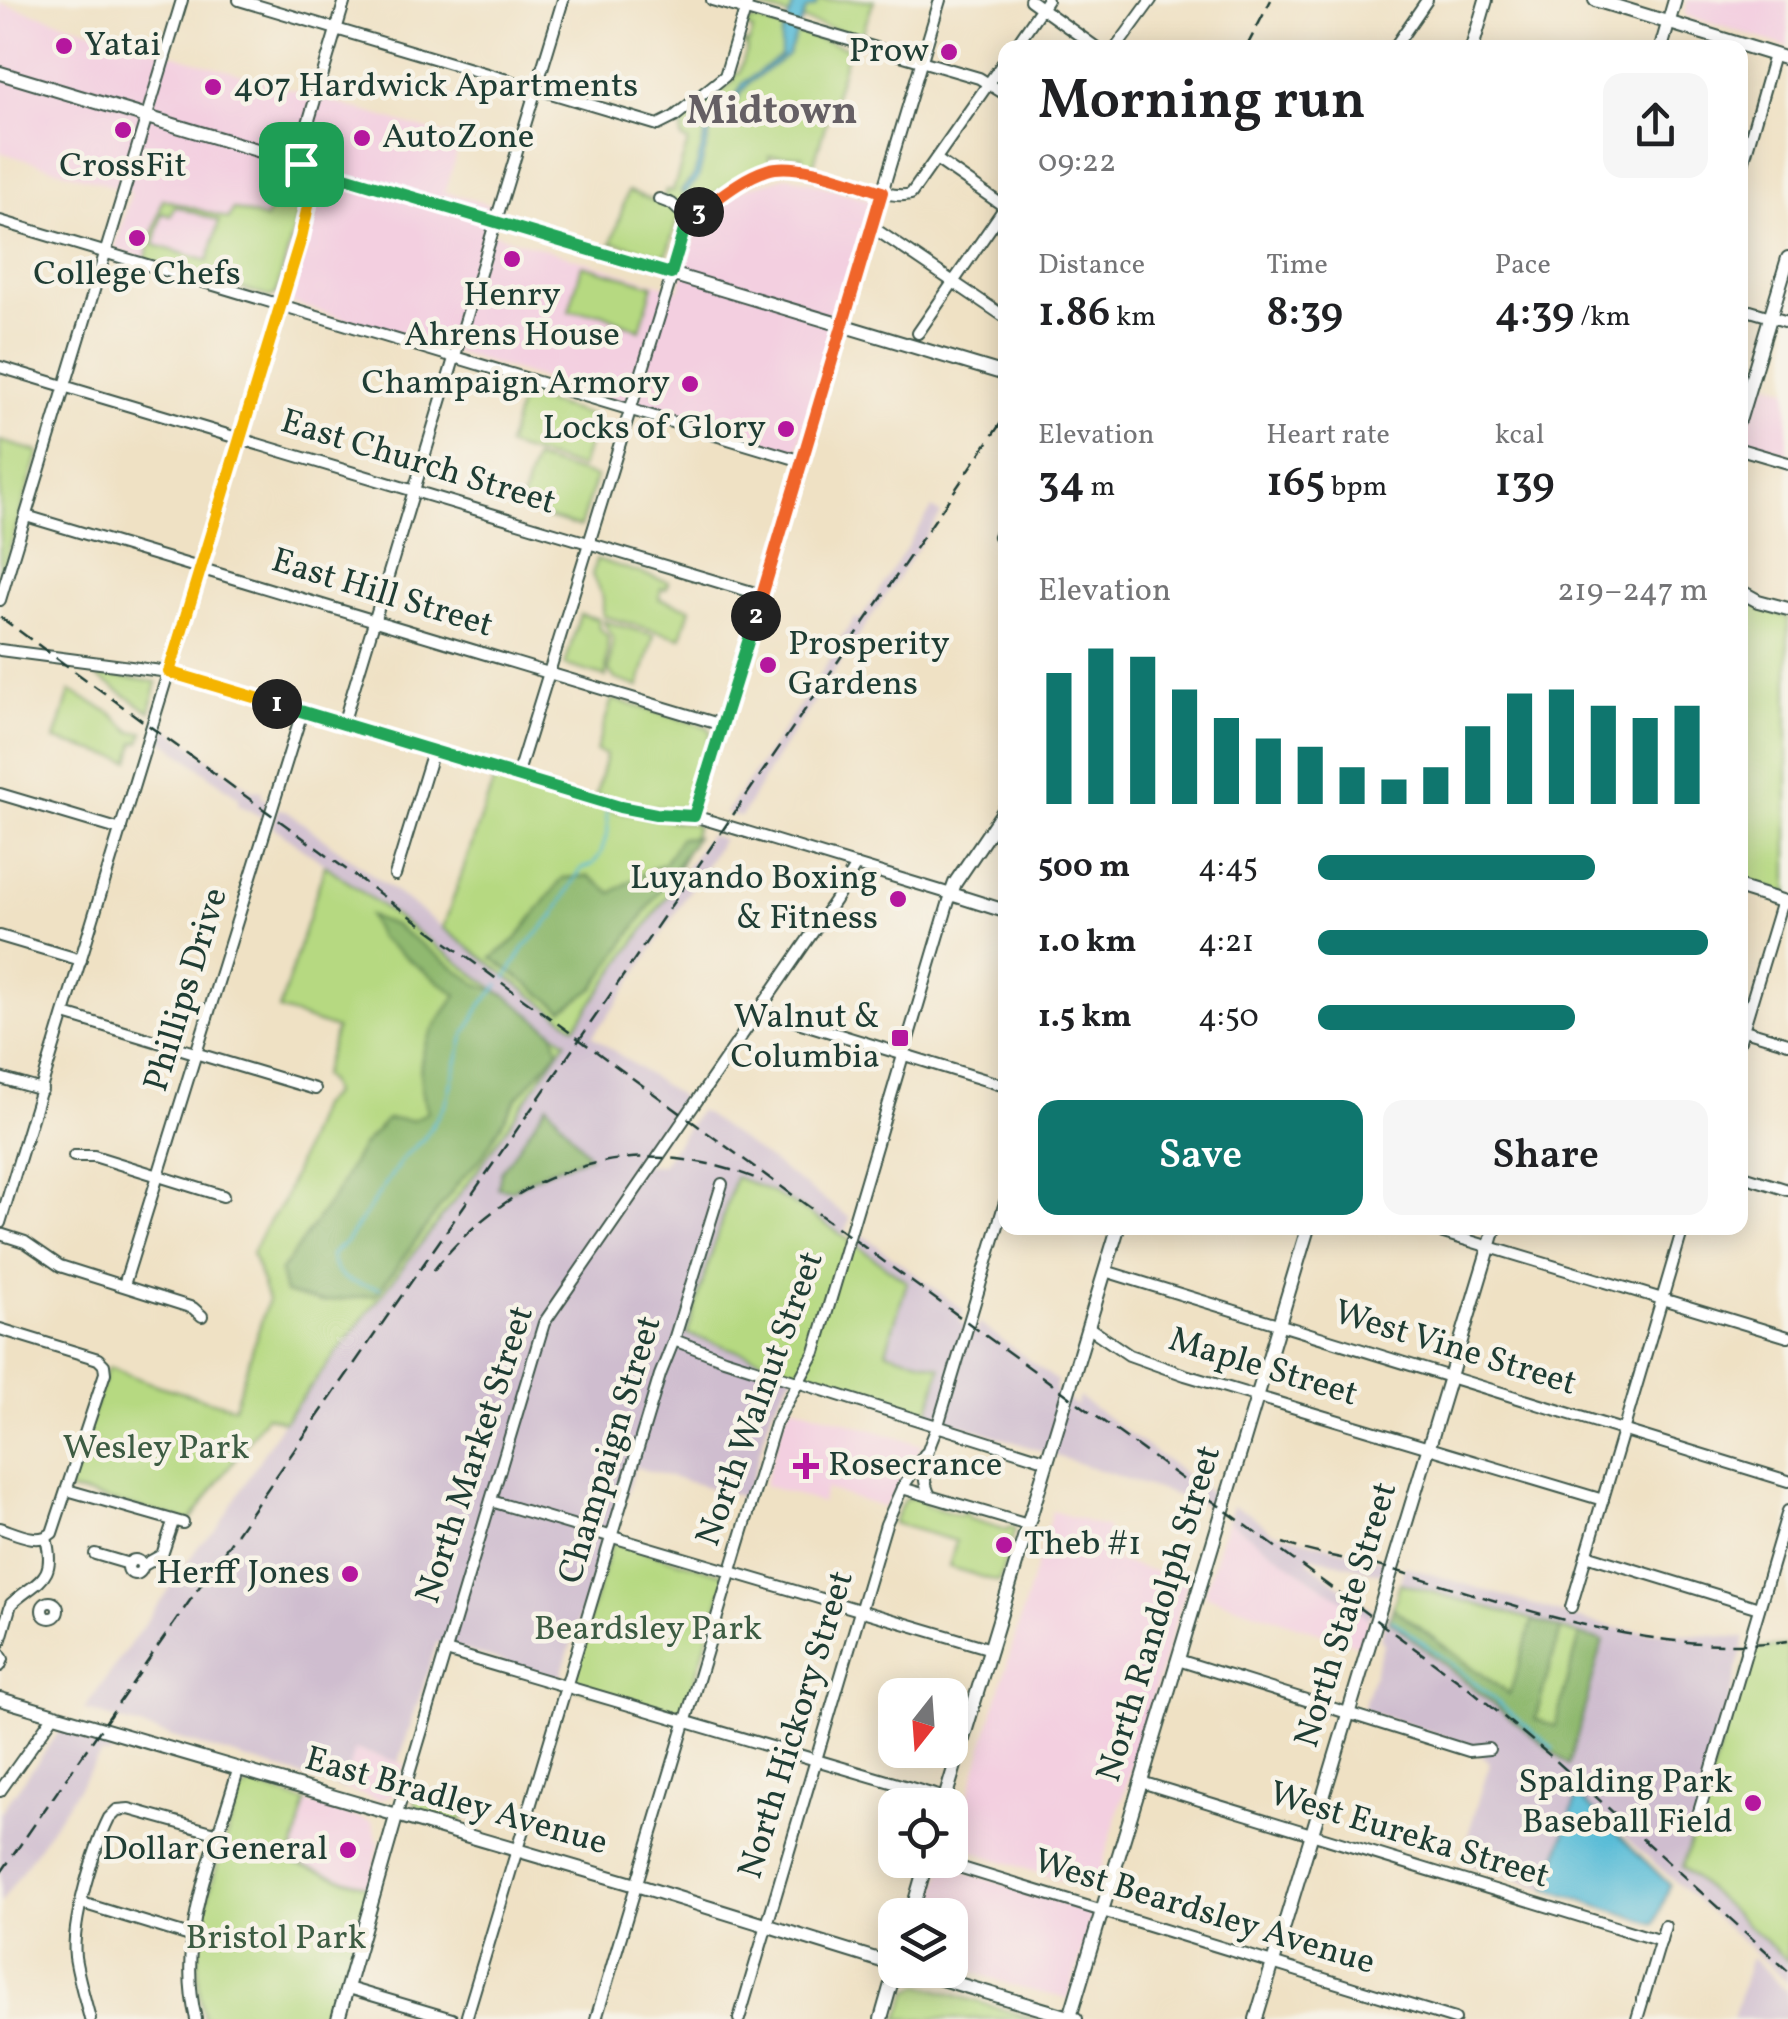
<!DOCTYPE html>
<html lang="en">
<head>
<meta charset="utf-8">
<style>
	body { margin:0; font-family:Vollkorn,serif; background:#f6f6f6; color:#202124; height:100vh; display:flex; flex-direction:column; font-size:38px; white-space:nowrap }
	* { box-sizing:border-box; margin:0 }
	p { font-size:32px; color:#757577 }
	.icon { flex:none; width:55px; height:55px; fill:none; stroke:currentColor; stroke-width:2; stroke-linecap:round; stroke-linejoin:round }
	.map { position:relative; flex:1; overflow:hidden }
	.drawer { position:absolute; left:998px; top:40px; width:750px; height:1195px; display:flex; flex-direction:column; background:#fff; border-radius:20px; box-shadow:0 5px 25px #0003 }
	.drawer>* { flex:none }
	.needle { width:65px; rotate:197deg }
	.controls { position:absolute; left:878px; top:1678px; display:grid; gap:20px }
	.controls a { display:grid; place-items:center; width:90px; height:90px; border-radius:20px; background:#fff; box-shadow:0 5px 25px #0003; font-size:50px }
	.pin { position:absolute; display:grid; place-items:center; width:85px; height:85px; color:#fff; margin:-42px; border-radius:20px; box-shadow:0 5px 15px #0006 }
	.km { position:absolute; width:50px; height:50px; margin:-25px; border-radius:50%; background:#222; color:#fff; font-size:28px; line-height:50px; text-align:center }
	.round { display:grid; place-items:center; flex:none; width:105px; height:105px; border-radius:20px; background:#f6f6f6 }
	.head { display:flex; align-items:center; justify-content:space-between; height:170px; padding:0 40px }
	h1 { font-size:55px; font-weight:600; line-height:75px }
	.figures { display:grid; grid-template-columns:repeat(3,1fr); gap:15px; height:170px; padding:10px 40px }
	.figures div { display:grid; align-content:center }
	.figures b { font-size:42px; font-weight:600 }
	.figures small { font-size:28px; font-weight:400 }
	.figures p { font-size:28px }
	.chart { height:280px; padding:20px 40px }
	.chart p { display:flex; justify-content:space-between }
	.chart svg { width:100%; height:180px; margin-top:10px; stroke:#0f766e; stroke-width:6 }
	.cta { display:flex; gap:20px; margin-top:auto; padding:20px 40px }
	.cta a { flex:1; height:115px; border-radius:20px; background:#0f766e; color:#fff; font-size:40px; font-weight:600; line-height:115px; text-align:center }
	.cta a+a { background:#f6f6f6; color:#202124 }
	ul { padding:0 40px; list-style:none; font-size:32px }
	li { display:grid; grid-template-columns:160px 120px 1fr; align-items:center; height:75px }
	li i { height:25px; border-radius:12px; background:#0f766e }
	.map>svg:first-child { display:block }
	.built { fill:#f3cfe0 }
	.industrial { fill:#cfbdcf }
	.green { fill:#b6d981; stroke:#6a8b5a; stroke-width:2.5; fill-rule:evenodd }
	.forest { fill:#90b96f; stroke:#587b52; stroke-width:2.5 }
	.water { fill:#59bcd7; stroke:#3c7c86; stroke-width:2.5 }
	.lines { fill:none; stroke-linecap:round; stroke-linejoin:round }
	.stream { stroke:#59bcd7; stroke-width:2.5 }
	.minor-casing { stroke:#3e564a; stroke-width:14 }
	.major-casing { stroke:#3e564a; stroke-width:16 }
	.minor { stroke:#fff; stroke-width:10 }
	.major { stroke:#fff; stroke-width:12 }
	.rail { stroke:#1f3d34; stroke-width:2.5; stroke-dasharray:15 8; stroke-linecap:butt }
	.split-1-casing { stroke:#fff; stroke-width:20 }
	.split-2-casing { stroke:#fff; stroke-width:20 }
	.split-3-casing { stroke:#fff; stroke-width:20 }
	.split-4-casing { stroke:#fff; stroke-width:20 }
	.split-1 { stroke:#f5b400; stroke-width:12 }
	.split-2 { stroke:#22a559; stroke-width:12 }
	.split-3 { stroke:#f0652b; stroke-width:12 }
	.split-4 { stroke:#22a559; stroke-width:12 }
	.poi-dot { fill:#b5179e; stroke:#f7f3e8; stroke-width:4 }
	.labels { text-anchor:middle; dominant-baseline:central; stroke-width:9; stroke-linejoin:round; paint-order:stroke }
	.poi-label { font-size:35px; fill:#1f3d34; stroke:#f7f3e8; text-anchor:end }
	.street-label { font-size:35px; fill:#1f3d34; stroke:#f7f3e8 }
	.park-label { font-size:35px; fill:#3d5c43; stroke:#f7f3e8 }
	.quarter-label { font-size:40px; font-weight:bold; fill:#655f64; stroke:#f7f3e8 }
</style>
</head>
<body>
<div class="map">
<svg width="1788" height="2019" viewBox="0 0 1788 2019">
	<rect width="100%" height="100%" fill="#f7f3e8"/>
	<filter id="ink" filterUnits="userSpaceOnUse"><feTurbulence type="fractalNoise" baseFrequency=".01" numOctaves="2"/><feDisplacementMap in="SourceGraphic" scale="20" xChannelSelector="R" yChannelSelector="G"/><feConvolveMatrix kernelMatrix="1 2 1 2 8 2 1 2 1" color-interpolation-filters="sRGB"/></filter>
	<filter id="wash" filterUnits="userSpaceOnUse"><feTurbulence type="fractalNoise" baseFrequency=".0048" numOctaves="4" result="noise"/><feDisplacementMap in="SourceGraphic" scale="40" xChannelSelector="R" yChannelSelector="G"/><feGaussianBlur stdDeviation="2.25" result="paint"/><feColorMatrix in="noise" values="0 0 0 0 0 0 0 0 0 0 0 0 0 0 0 0 0 1.4 0 .05"/><feComposite in="paint" operator="in"/></filter>
	<g filter="url(#wash)">
		<rect width="100%" height="100%" fill="#efe1c4"/>
		<g class="built">
			<polygon points="1686,0 1788,0 1788,47 1685,15"/>
			<polygon points="0,3 461,140 445,192 491,205 485,231 679,290 697,228 710,213 740,190 789,176 871,200 796,456 115,249 131,192 0,152"/>
			<polygon points="1756,379 1788,389 1788,455 1740,440"/>
			<polygon points="792,1405 922,1445 885,1508 826,1489 821,1503 764,1485 784,1419"/>
			<polygon points="1052,1511 1108,1528 1101,1557 1188,1580 1094,1892 954,1845"/>
			<polygon points="1227,1520 1369,1619 1361,1646 1204,1595"/>
			<polygon points="353,1749 405,1764 395,1793 380,1800 343,1789"/>
			<polygon points="306,1802 372,1822 379,1845 370,1887 290,1862"/>
			<polygon points="952,1868 1094,1912 1068,1999 1020,1988 950,1964 950,1915 930,1915 943,1869"/>
		</g>
		<g class="industrial">
			<polygon points="932,508 941,514 777,756 741,817 725,813 770,750 831,658 830,654 855,618 860,620"/>
			<polygon points="162,724 252,790 262,791 261,797 268,801 263,818 238,804 239,798 159,737"/>
			<polygon points="278,808 288,812 575,1026 709,835 723,839 617,1004 592,1036 688,1102 644,1165 662,1165 699,1110 850,1218 844,1237 854,1243 858,1231 963,1310 960,1322 976,1333 979,1323 1057,1381 1055,1391 1076,1406 1079,1397 1212,1494 1209,1504 1214,1508 796,1370 772,1409 746,1498 635,1467 615,1534 606,1533 560,1679 437,1642 399,1762 354,1749 343,1789 84,1710 200,1544 216,1530 284,1420 566,1041 272,826"/>
			<polygon points="1232,1506 1250,1514 1271,1531 1386,1561 1382,1574 1311,1556 1308,1562 1372,1610 1369,1619 1227,1520"/>
			<polygon points="1404,1566 1590,1622 1628,1630 1745,1638 1713,1768 1682,1867 1788,1961 1788,1982 1578,1795 1547,1889 1460,1861 1490,1763 1467,1744 1365,1711 1363,1708 1384,1642 1380,1640 1387,1613 1391,1614 1390,1620 1568,1764 1603,1641 1400,1583"/>
			<polygon points="62,1728 114,1743 110,1748 113,1751 108,1755 101,1754 0,1904 0,1813"/>
			<polygon points="1751,1956 1788,1992 1788,2019 1733,2019"/>
		</g>
		<g class="green">
			<polygon points="753,0 874,0 861,37 761,8"/>
			<polygon points="757,20 849,48 832,105 826,111 827,119 814,163 809,166 801,164 802,156 769,156 770,164 752,170 678,219 666,256 616,243 611,245 628,191 662,204 666,190 673,191 688,142 682,139 681,116 689,119 709,102 706,97 709,95 713,99 735,80 731,73 739,73 748,47 741,43 749,43 753,30 746,27 749,22"/>
			<path d="M163,199L229,219L233,209L266,219L273,200L300,208L276,294L270,297L145,260ZM175,206L219,221L208,261L154,245L162,213L171,216Z"/>
			<polygon points="582,265 653,285 640,330 602,313 569,311"/>
			<polygon points="522,395 596,417 581,468 507,446"/>
			<polygon points="0,441 39,452 0,581"/>
			<polygon points="534,459 596,477 580,527 519,510"/>
			<polygon points="596,559 669,582 666,589 661,588 659,599 690,608 681,638 603,616 603,598 592,575"/>
			<polygon points="1740,599 1788,617 1788,895 1740,880"/>
			<polygon points="580,614 598,619 599,628 608,637 606,677 565,665"/>
			<polygon points="603,621 654,635 639,687 615,679 609,671 613,638"/>
			<polygon points="92,673 157,682 150,712"/>
			<polygon points="70,691 111,713 132,732 144,732 140,742 135,742 130,761 55,740"/>
			<polygon points="612,699 708,727 711,732 691,801 683,809 639,807 596,795 606,755 596,751"/>
			<polygon points="496,774 616,811 697,825 668,895 575,1027 443,928"/>
			<polygon points="325,865 566,1041 477,1171 284,1421 266,1416 190,1521 67,1490 108,1367 159,1386 234,1407 268,1300 252,1253 263,1231 283,1202 319,1106 332,1094 329,1083 322,1076 336,1029 279,1010"/>
			<path d="M735,1177C799,1199 852,1243 907,1282L886,1351L941,1367L928,1414L687,1334Z"/>
			<polygon points="911,1497 925,1500 925,1505 961,1516 964,1511 967,1512 967,1518 1007,1530 1009,1526 1015,1529 999,1582 949,1567 956,1541 893,1523 904,1500"/>
			<polygon points="612,1542 727,1575 683,1719 568,1686"/>
			<polygon points="1400,1583 1533,1620 1510,1695 1393,1608"/>
			<polygon points="1561,1629 1580,1635 1556,1726 1535,1720"/>
			<polygon points="1788,1646 1788,1961 1682,1867 1751,1649"/>
			<path d="M252,1785L306,1802L290,1862L370,1887L330,2019H204C184,1938 218,1869 240,1792Z"/>
			<polygon points="414,1787 467,1803 461,1823 418,1810 414,1801"/>
			<polygon points="921,1985 1035,2019 898,2019 909,1991"/>
		</g>
		<g class="forest">
			<path d="M696,837L594,988L563,1010L492,958L516,939L563,878L589,876L612,893C621,886 654,867 664,864L680,838Z"/>
			<path d="M369,916L394,925L477,984L506,995L554,1033L558,1051L517,1098L482,1157L458,1183L376,1295L321,1302L285,1293L280,1272L335,1194L361,1147L387,1119L413,1120L428,1112C409,1059 427,1036 457,995L379,938Z"/>
			<polygon points="547,1104 589,1156 543,1173 511,1190 498,1188 501,1172"/>
			<polygon points="1393,1608 1509,1695 1533,1620 1561,1629 1535,1719 1555,1726 1580,1635 1603,1641 1569,1765 1389,1620"/>
		</g>
		<g class="water">
			<polygon points="791,0 817,0 816,6 806,10 788,55 749,83 740,94 735,108 711,129 698,179 683,195 681,191 694,176 708,125 726,113 743,83 781,56 781,37 793,7"/>
			<polygon points="1577,1795 1670,1885 1655,1924 1547,1889"/>
		</g>
		<g class="lines">
			<g class="stream">
				<polyline points="506,978 524,948 553,917 581,869 592,865 600,855 608,831 606,810"/>
				<path d="M380,1288C355,1283 335,1283 331,1255L347,1241L403,1158L425,1137L446,1103L464,1036L482,1004L499,985"/>
				<polyline points="1392,1620 1458,1669 1554,1749"/>
			</g>
		</g>
	</g>
	<g filter="url(#ink)">
		<g class="lines">
			<defs>
				<g id="minor">
					<polyline points="239,0 658,125 674,117 725,76 748,0"/>
					<polyline points="712,0 979,78 1005,94"/>
					<polyline points="1030,0 1097,48"/>
					<polyline points="1014,48 1047,0"/>
					<polyline points="1116,48 1151,0"/>
					<polyline points="1394,48 1427,0"/>
					<polyline points="936,159 1005,207"/>
					<polyline points="1740,174 1774,55"/>
					<polyline points="659,199 672,204 689,220"/>
					<polyline points="0,221 802,461"/>
					<polyline points="872,227 1005,317"/>
					<polyline points="1740,308 1788,322"/>
					<polyline points="918,333 1005,207"/>
					<polyline points="0,367 762,595"/>
					<polyline points="1740,449 1788,463"/>
					<polyline points="26,516 722,725"/>
					<polyline points="1005,525 999,536 1005,543"/>
					<polyline points="0,600 182,0"/>
					<polyline points="0,650 169,672 620,807 655,814 694,816 951,894 815,1352 775,1424 596,2019"/>
					<polyline points="343,724 563,0"/>
					<path d="M517,776L689,220C718,199 752,164 790,167C816,169 841,181 865,188C880,191 896,198 911,194L1005,60"/>
					<polyline points="0,794 121,830"/>
					<polyline points="694,816 940,0"/>
					<polyline points="395,875 433,751"/>
					<polyline points="0,936 81,960"/>
					<polyline points="759,1010 1005,1086"/>
					<polyline points="65,1014 315,1089"/>
					<polyline points="1741,1029 1788,1043"/>
					<polyline points="1740,1040 1782,901"/>
					<polyline points="0,1078 42,1090"/>
					<polyline points="74,1156 94,1156 223,1196"/>
					<polyline points="1740,1175 1788,1190"/>
					<polyline points="0,1223 301,238 308,205 301,164 303,140 345,0"/>
					<polyline points="1427,1228 1788,1337"/>
					<polyline points="0,1234 25,1242 60,1266 193,1308 202,1316"/>
					<polyline points="1105,1271 1788,1481"/>
					<polyline points="124,1285 302,712"/>
					<polyline points="1088,1327 1129,1355 1185,1375 1603,1500"/>
					<path d="M0,1329L98,1359L104,1365L105,1373L52,1533C38,1545 16,1533 0,1528"/>
					<polyline points="674,1340 724,1359 1048,1461"/>
					<polyline points="902,1488 1028,1525"/>
					<polyline points="67,1490 183,1523"/>
					<path d="M930,1496C917,1469 928,1450 938,1425L1005,1202"/>
					<polyline points="491,1501 991,1649"/>
					<polyline points="95,1554 129,1564"/>
					<polyline points="1586,1555 1759,1608"/>
					<circle cx="135" cy="1567" r="7"/>
					<polyline points="142,1566 162,1555 173,1522"/>
					<circle cx="50" cy="1610" r="8"/>
					<polyline points="1571,1607 1683,1228"/>
					<path d="M0,1642L11,1604C37,1580 57,1581 46,1538"/>
					<polyline points="446,1651 945,1798"/>
					<polyline points="0,1654 3,1659 0,1666"/>
					<polyline points="1178,1660 1469,1751 1489,1749"/>
					<polyline points="1141,1782 1661,1941"/>
					<polyline points="0,1791 54,1715"/>
					<polyline points="396,1817 544,1323 835,900 856,865"/>
					<polyline points="1696,1822 1788,1511"/>
					<polyline points="936,1860 1455,2019"/>
					<polyline points="82,1903 190,1936"/>
					<polyline points="348,1988 452,2019"/>
					<path d="M90,2019C85,1999 78,1977 75,1957C71,1923 94,1848 109,1818L117,1810L129,1809L219,1834"/>
					<path d="M196,2019C175,1935 215,1851 238,1770"/>
					<polyline points="466,2019 660,1375 674,1340 722,1184"/>
					<polyline points="739,2019 886,1524 902,1488 925,1454"/>
					<polyline points="1637,2019 1665,1926"/>
				</g>
				<g id="major">
					<polyline points="1595,0 1788,59"/>
					<polyline points="1472,48 1486,0"/>
					<polyline points="1661,48 1675,0"/>
					<polyline points="0,73 1005,374"/>
					<polyline points="1740,418 1788,258"/>
					<polyline points="1740,591 1758,601 1788,609"/>
					<polyline points="1005,809 955,883 951,894 1005,911"/>
					<polyline points="1740,888 1788,903"/>
					<polyline points="0,1699 636,1885 895,1965"/>
					<polyline points="943,1805 1118,1228"/>
					<polyline points="911,1915 927,1860"/>
					<polyline points="911,1970 1076,2019"/>
					<polyline points="1070,2017 1308,1228"/>
					<polyline points="338,2019 396,1817"/>
					<polyline points="881,2019 895,1970"/>
					<polyline points="1256,2019 1495,1228"/>
				</g>
			</defs>
			<use href="#minor" class="minor-casing"/>
			<use href="#major" class="major-casing"/>
			<use href="#minor" class="minor"/>
			<use href="#major" class="major"/>
			<g class="rail">
				<polyline points="1246,48 1271,0"/>
				<polyline points="0,617 1469,1688 1553,1758 1788,1971"/>
				<path d="M433,1271C517,1165 636,1129 762,1181"/>
				<path d="M1283,1543C1319,1556 1358,1560 1394,1570C1523,1608 1652,1657 1788,1641"/>
				<polyline points="0,1874 584,1033 1005,417"/>
			</g>
		</g>
	</g>
	<g class="lines" filter="url(#ink)">
		<defs>
			<polyline id="split-1" points="277,704 169,672 301,238 308,206 301,164"/>
			<polyline id="split-2" points="277,704 620,807 656,814 694,816 756,616"/>
			<path id="split-3" d="M699,212C720,197 742,178 767,170C796,160 853,183 882,192L756,616"/>
			<polyline id="split-4" points="301,164 671,274 685,227 699,212"/>
		</defs>
		<use href="#split-1" class="split-1-casing"/>
		<use href="#split-2" class="split-2-casing"/>
		<use href="#split-3" class="split-3-casing"/>
		<use href="#split-4" class="split-4-casing"/>
		<use href="#split-1" class="split-1"/>
		<use href="#split-2" class="split-2"/>
		<use href="#split-3" class="split-3"/>
		<use href="#split-4" class="split-4"/>
	</g>
	<g class="poi-dot">
		<circle cx="64" cy="46" r="10"/>
		<circle cx="949" cy="52" r="10"/>
		<circle cx="213" cy="87" r="10"/>
		<circle cx="123" cy="130" r="10"/>
		<circle cx="362" cy="138" r="10"/>
		<circle cx="137" cy="238" r="10"/>
		<circle cx="512" cy="259" r="10"/>
		<circle cx="690" cy="384" r="10"/>
		<circle cx="786" cy="429" r="10"/>
		<circle cx="768" cy="665" r="10"/>
		<circle cx="898" cy="899" r="10"/>
		<rect x="890" y="1028" width="20" height="20" rx="5"/>
		<path d="M801 1451h10v10h10v10h-10v10h-10v-10h-10v-10h10z"/>
		<circle cx="1004" cy="1545" r="10"/>
		<circle cx="350" cy="1574" r="10"/>
		<circle cx="1753" cy="1803" r="10"/>
		<circle cx="348" cy="1850" r="10"/>
	</g>
	<g class="labels">
		<g class="poi-label">
			<text x="84" y="46" text-anchor="start">Yatai</text>
			<text x="929" y="52">Prow</text>
			<text x="233" y="87" text-anchor="start">407 Hardwick Apartments</text>
			<text x="382" y="138" text-anchor="start">AutoZone</text>
			<text x="123" y="167" text-anchor="middle">CrossFit</text>
			<text x="137" y="275" text-anchor="middle">College Chefs</text>
			<text x="512" y="296" text-anchor="middle">Henry<tspan x="512" dy="40">Ahrens House</tspan></text>
			<text x="670" y="384">Champaign Armory</text>
			<text x="766" y="429">Locks of Glory</text>
			<text x="788" y="645" text-anchor="start">Prosperity<tspan x="788" dy="40">Gardens</tspan></text>
			<text x="878" y="879">Luyando Boxing<tspan x="878" dy="40">&amp; Fitness</tspan></text>
			<text x="880" y="1018">Walnut &amp;<tspan x="880" dy="40">Columbia</tspan></text>
			<text x="828" y="1466" text-anchor="start">Rosecrance</text>
			<text x="1024" y="1545" text-anchor="start">Theb #1</text>
			<text x="330" y="1574">Herff Jones</text>
			<text x="1733" y="1783">Spalding Park<tspan x="1733" dy="40">Baseball Field</tspan></text>
			<text x="328" y="1850">Dollar General</text>
		</g>
		<g class="street-label">
			<text transform="translate(418 463) rotate(17)">East Church Street</text>
			<text transform="translate(382 594) rotate(17)">East Hill Street</text>
			<text transform="translate(187 990) rotate(-73)">Phillips Drive</text>
			<text transform="translate(1455 1349) rotate(17)">West Vine Street</text>
			<text transform="translate(1263 1368) rotate(17)">Maple Street</text>
			<text transform="translate(761 1399) rotate(-70)">North Walnut Street</text>
			<text transform="translate(611 1450) rotate(-73)">Champaign Street</text>
			<text transform="translate(476 1455) rotate(-72)">North Market Street</text>
			<text transform="translate(1160 1614) rotate(-73)">North Randolph Street</text>
			<text transform="translate(1347 1615) rotate(-73)">North State Street</text>
			<text transform="translate(797 1725) rotate(-73)">North Hickory Street</text>
			<text transform="translate(456 1802) rotate(16)">East Bradley Avenue</text>
			<text transform="translate(1409 1836) rotate(17)">West Eureka Street</text>
			<text transform="translate(1204 1913) rotate(17)">West Beardsley Avenue</text>
		</g>
		<g class="park-label">
			<text x="156" y="1449">Wesley Park</text>
			<text x="648" y="1630">Beardsley Park</text>
			<text x="276" y="1939">Bristol Park</text>
		</g>
		<g class="quarter-label">
			<text x="772" y="113">Midtown</text>
		</g>
	</g>
</svg>
<div class="controls">
<a><svg class="needle" viewBox="-14 -14 28 28"><path d="M0-13l5 13h-10z" fill="#e53935"/><path d="M0 13l5-13h-10z" fill="#757577"/></svg></a>
<a><svg class="icon" aria-label="locate" viewBox="0 0 24 24"><circle cx="12" cy="12" r="6"/><path d="M12 2v4M12 18v4M2 12h4M18 12h4"/></svg></a>
<a><svg class="icon" aria-label="layers" viewBox="0 0 24 24"><path d="M12 4l9 5-9 5-9-5zM3 14l9 5 9-5"/></svg></a>
</div>
<div class="pin" style="left:301px;top:164px;background:#1e9e55"><svg class="icon" aria-label="arrive" viewBox="0 0 24 24"><path d="M6 21V4h12l-3 4 3 4H6"/></svg></div>
<b class="km" style="left:277px;top:704px">1</b>
<b class="km" style="left:756px;top:616px">2</b>
<b class="km" style="left:699px;top:212px">3</b>
<section class="drawer">
<div class="head"><div><h1>Morning run</h1><p>09:22</p></div><a class="round"><svg class="icon" aria-label="share" viewBox="0 0 24 24"><path d="M12 15V3M7 8l5-5 5 5M5 13v7h14v-7"/></svg></a></div>
<div class="figures">
<div><p>Distance</p><b>1.86<small> km</small></b></div>
<div><p>Time</p><b>8:39</b></div>
<div><p>Pace</p><b>4:39<small> /km</small></b></div>
</div>
<div class="figures">
<div><p>Elevation</p><b>34<small> m</small></b></div>
<div><p>Heart rate</p><b>165<small> bpm</small></b></div>
<div><p>kcal</p><b>139</b></div>
</div>
<div class="chart"><p><span>Elevation</span>219–247 m</p>
<svg viewBox="0 0 160 44" preserveAspectRatio="none"><path d="M5 44V12M15 44V6M25 44V8M35 44V16M45 44V23M55 44V28M65 44V30M75 44V35M85 44V38M95 44V35M105 44V25M115 44V17M125 44V16M135 44V20M145 44V23M155 44V20"/></svg>
</div>
<ul>
<li><b>500 m</b>4:45<i style="width:71%"></i></li>
<li><b>1.0 km</b>4:21<i style="width:100%"></i></li>
<li><b>1.5 km</b>4:50<i style="width:66%"></i></li>
</ul>
<div class="cta"><a>Save</a><a>Share</a></div>
</section>
</div>
</body>
</html>
